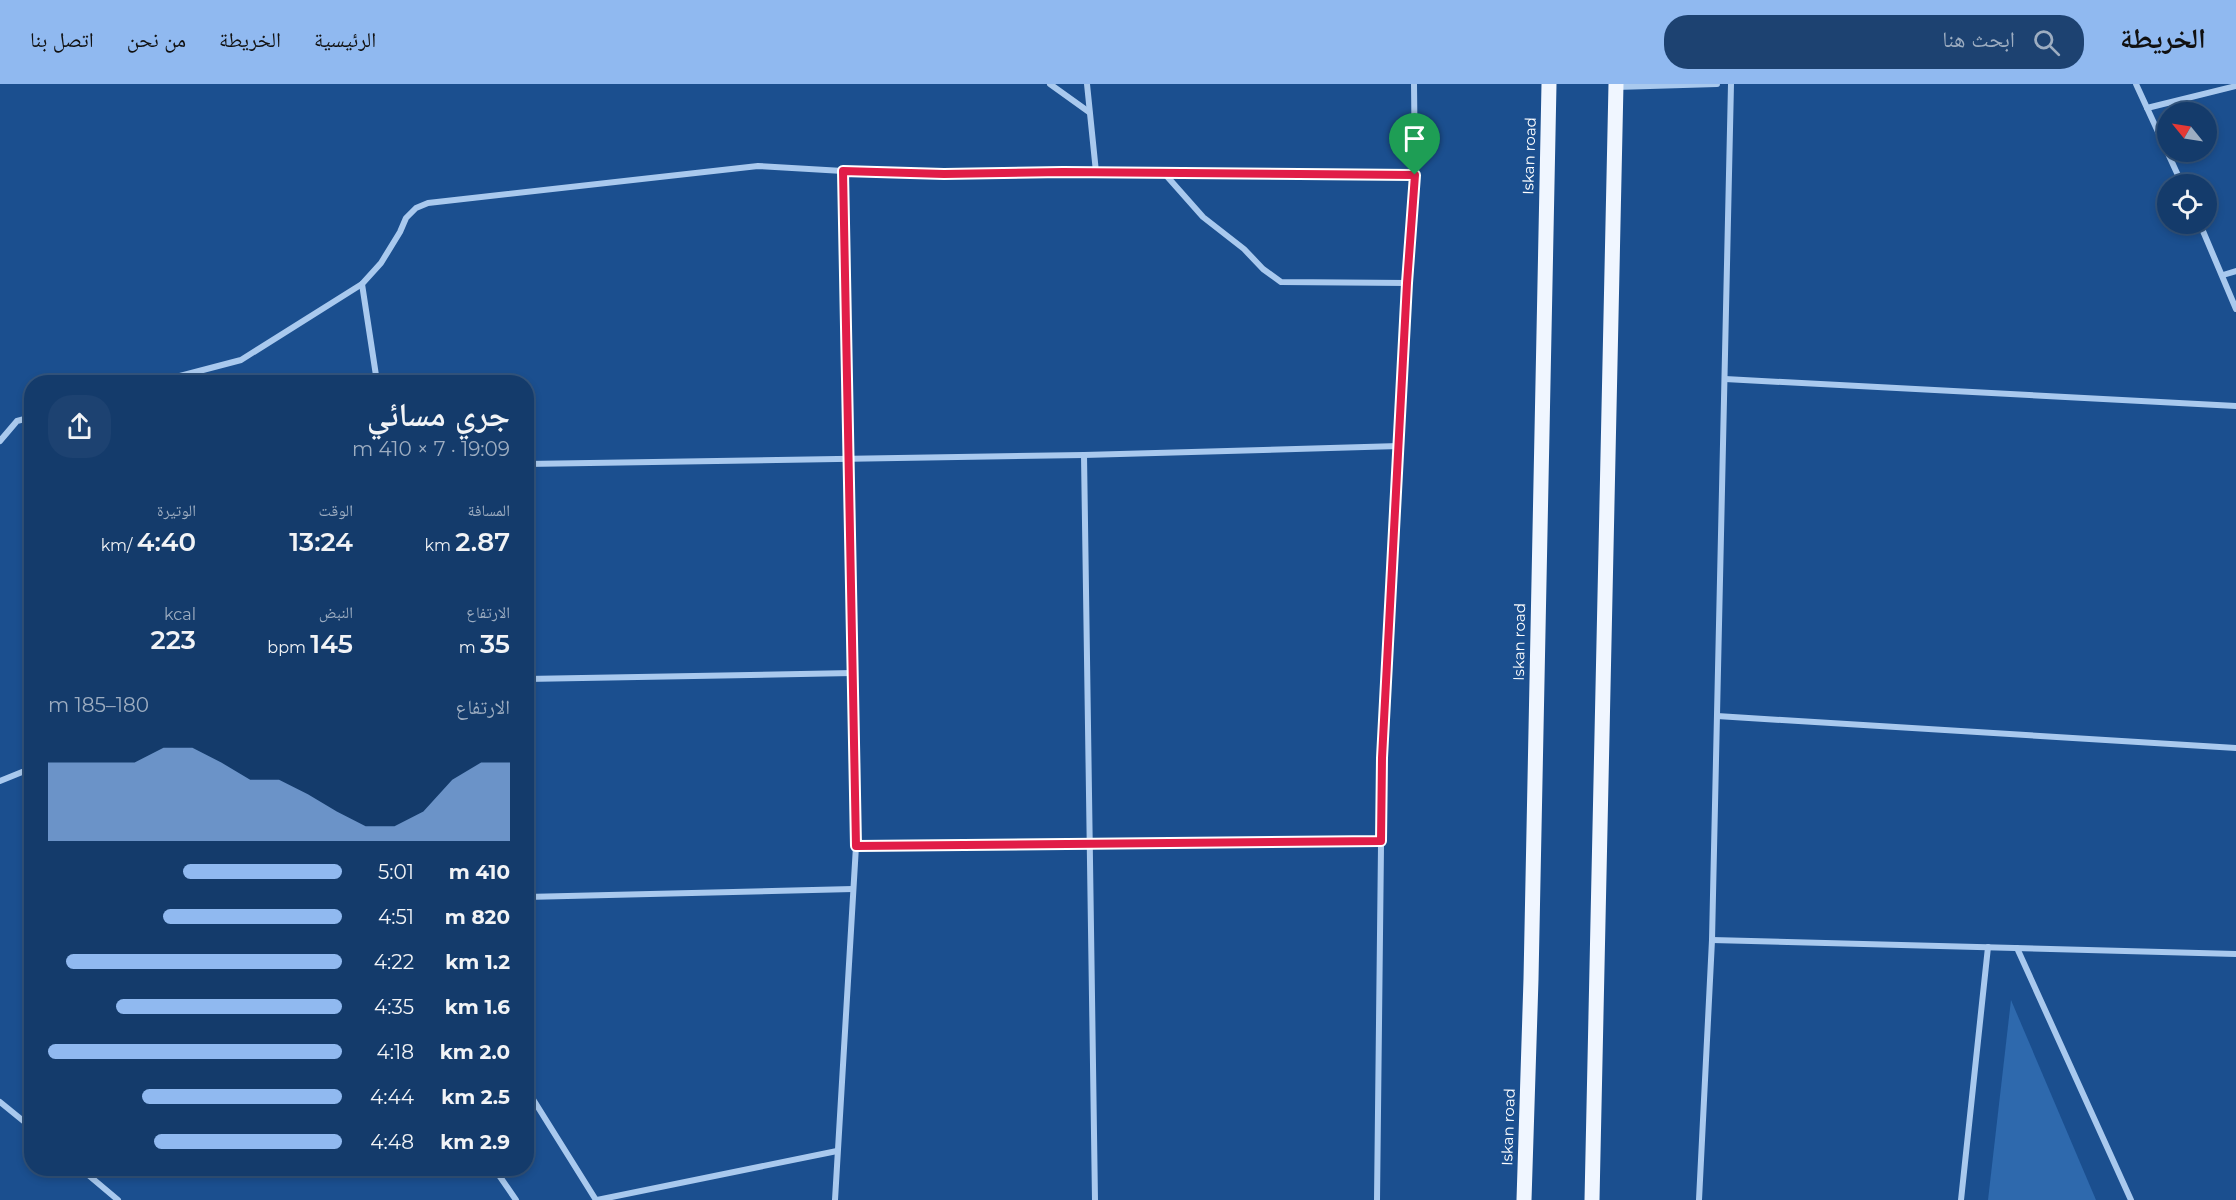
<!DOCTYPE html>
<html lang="ar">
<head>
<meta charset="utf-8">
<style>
	body { margin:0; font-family:Montserrat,"Noto Naskh Arabic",sans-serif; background:#1d4271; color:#f1f3f6; direction:rtl; height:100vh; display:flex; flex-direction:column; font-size:22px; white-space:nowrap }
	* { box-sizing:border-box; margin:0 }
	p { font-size:20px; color:#9dadc1 }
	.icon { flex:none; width:33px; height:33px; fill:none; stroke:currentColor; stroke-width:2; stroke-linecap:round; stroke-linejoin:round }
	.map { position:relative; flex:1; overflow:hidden; direction:ltr }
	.sheet { position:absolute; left:24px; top:291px; width:510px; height:801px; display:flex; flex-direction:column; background:#143b6b; border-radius:24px; box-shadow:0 3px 9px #0003,0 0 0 2px #33557e; direction:rtl }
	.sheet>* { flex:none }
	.needle { width:39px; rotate:300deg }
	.fabs { position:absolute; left:2157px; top:18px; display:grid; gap:12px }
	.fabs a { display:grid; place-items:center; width:60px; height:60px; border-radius:50%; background:#143b6b; box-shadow:0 3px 9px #0003,0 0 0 2px #33557e; font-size:30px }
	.pin { position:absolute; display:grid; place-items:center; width:51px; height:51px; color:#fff; margin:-62px -26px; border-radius:50% 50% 50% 0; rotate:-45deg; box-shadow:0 0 6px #0007 }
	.pin .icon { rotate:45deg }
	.round { display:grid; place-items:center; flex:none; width:63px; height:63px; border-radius:24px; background:#1d4271 }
	.head { display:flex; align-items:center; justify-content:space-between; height:102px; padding:0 24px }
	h1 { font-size:33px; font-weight:600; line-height:45px }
	.stats { display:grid; grid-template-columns:repeat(3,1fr); gap:9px; height:102px; padding:6px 24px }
	.stats div { display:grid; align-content:center }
	.stats b { font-size:26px; font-weight:600 }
	.stats small { font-size:16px; font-weight:400 }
	.stats p { font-size:16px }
	.chart { height:168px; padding:12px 24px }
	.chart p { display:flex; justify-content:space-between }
	.chart svg { width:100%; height:108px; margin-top:6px; fill:#90b9f0; opacity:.7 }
	ul { padding:0 24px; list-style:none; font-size:20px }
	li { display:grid; grid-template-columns:96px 72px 1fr; align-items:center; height:45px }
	li i { height:15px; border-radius:8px; background:#90b9f0 }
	header { display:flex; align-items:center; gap:36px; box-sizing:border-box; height:84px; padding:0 30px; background:#90b9f0; color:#111 }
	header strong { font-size:28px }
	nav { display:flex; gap:33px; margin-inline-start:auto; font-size:21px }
	.search { width:420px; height:54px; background:#1d4271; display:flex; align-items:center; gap:15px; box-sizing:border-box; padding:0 21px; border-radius:24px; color:#9dadc1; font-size:22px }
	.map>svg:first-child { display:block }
	.green { fill:#2e69ad }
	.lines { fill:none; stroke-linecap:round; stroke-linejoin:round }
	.street { stroke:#a9c9ee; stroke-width:6 }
	.primary { stroke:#f0f6ff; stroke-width:15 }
	.route-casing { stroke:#fff; stroke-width:12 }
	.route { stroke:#e11d48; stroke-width:8 }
	.labels { text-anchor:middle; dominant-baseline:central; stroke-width:5; stroke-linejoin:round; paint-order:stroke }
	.street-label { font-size:15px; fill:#fff; stroke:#1b4f8f }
</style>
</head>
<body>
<header>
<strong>الخريطة</strong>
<div class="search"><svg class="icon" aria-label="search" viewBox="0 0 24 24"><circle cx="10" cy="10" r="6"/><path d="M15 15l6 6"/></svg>ابحث هنا</div>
<nav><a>الرئيسية</a><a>الخريطة</a><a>من نحن</a><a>اتصل بنا</a></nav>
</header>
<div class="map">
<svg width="2236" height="1116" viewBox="0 0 2236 1116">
	<rect width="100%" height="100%" fill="#1b4f8f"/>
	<polygon class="green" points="2011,916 2096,1116 1988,1116"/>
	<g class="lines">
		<g class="street">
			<polyline points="1050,0 1089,28"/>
			<polyline points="1087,0 1096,88"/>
			<polyline points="2136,0 2182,100"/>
			<polyline points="1616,3 1717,0"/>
			<polyline points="2147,24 2236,2"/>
			<polyline points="1164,89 1203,133 1244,165 1263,185 1281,198 1407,199"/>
			<polyline points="2200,140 2236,225"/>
			<polyline points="2223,191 2236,187"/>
			<polyline points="1725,295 2236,322"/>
			<polyline points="157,298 241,276 362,200"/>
			<polyline points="377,298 362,200 381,179 400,148 406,134 416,124 428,119 758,82 843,87 944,90 1063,88 1415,91"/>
			<polyline points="0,357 17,337 32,333"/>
			<polyline points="1084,371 1095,1116"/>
			<polyline points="526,380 1084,371 1399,362"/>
			<polyline points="526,595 853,589"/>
			<polyline points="1717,632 2236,664"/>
			<polyline points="0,697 32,684"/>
			<polyline points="856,762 1381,757"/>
			<polyline points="526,813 853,805"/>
			<polyline points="1712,856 2236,870"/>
			<polyline points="2017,864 2131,1116"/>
			<polyline points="526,1004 596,1116"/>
			<polyline points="0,1018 32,1044"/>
			<polyline points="80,1084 118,1116"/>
			<polyline points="494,1084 516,1116"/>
			<polyline points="597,1116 837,1067"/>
			<polyline points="835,1116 856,762 843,87"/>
			<polyline points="1377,1116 1382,674 1407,199 1415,91 1414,0"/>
			<polyline points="1699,1116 1712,856 1731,0"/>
			<polyline points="1961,1116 1988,863"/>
		</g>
		<g class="primary">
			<polyline points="1524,1116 1531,895 1549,0"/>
			<polyline points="1592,1116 1616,0"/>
		</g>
	</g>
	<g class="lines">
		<defs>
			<polygon id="route" points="843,87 944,90 1063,88 1415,91 1407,199 1382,674 1381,757 856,762"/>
		</defs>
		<use href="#route" class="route-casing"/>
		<use href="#route" class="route"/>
	</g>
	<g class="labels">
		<g class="street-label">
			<text transform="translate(1529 72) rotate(-88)">Iskan road</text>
			<text transform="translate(1519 558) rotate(-89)">Iskan road</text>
			<text transform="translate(1508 1043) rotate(-88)">Iskan road</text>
		</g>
	</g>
</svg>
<div class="fabs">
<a><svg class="needle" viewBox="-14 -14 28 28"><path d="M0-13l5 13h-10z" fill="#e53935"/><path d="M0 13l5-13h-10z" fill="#9dadc1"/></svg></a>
<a><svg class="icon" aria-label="locate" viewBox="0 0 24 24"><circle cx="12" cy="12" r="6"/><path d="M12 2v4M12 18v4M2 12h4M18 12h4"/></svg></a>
</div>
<div class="pin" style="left:1415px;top:91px;background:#1e9e55"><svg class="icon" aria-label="arrive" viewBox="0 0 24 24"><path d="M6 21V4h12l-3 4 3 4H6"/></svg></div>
<section class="sheet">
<div class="head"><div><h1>جري مسائي</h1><p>19:09 · 7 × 410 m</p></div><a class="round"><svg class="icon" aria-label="share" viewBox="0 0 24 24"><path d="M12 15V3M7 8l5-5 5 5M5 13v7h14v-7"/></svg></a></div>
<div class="stats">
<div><p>المسافة</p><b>2.87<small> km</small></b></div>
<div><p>الوقت</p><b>13:24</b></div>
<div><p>الوتيرة</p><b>4:40<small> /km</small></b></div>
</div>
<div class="stats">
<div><p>الارتفاع</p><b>35<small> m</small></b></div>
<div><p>النبض</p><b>145<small> bpm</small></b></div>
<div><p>kcal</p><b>223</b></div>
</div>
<div class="chart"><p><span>الارتفاع</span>180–185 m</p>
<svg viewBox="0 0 160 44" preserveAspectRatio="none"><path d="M0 44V12L10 12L20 12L30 12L40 6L50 6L60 12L70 19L80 19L90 25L100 32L110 38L120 38L130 32L140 19L150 12L160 12V44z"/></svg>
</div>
<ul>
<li><b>410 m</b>5:01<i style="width:54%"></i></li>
<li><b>820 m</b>4:51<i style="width:61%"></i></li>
<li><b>1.2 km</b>4:22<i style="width:94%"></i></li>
<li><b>1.6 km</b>4:35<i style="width:77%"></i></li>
<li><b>2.0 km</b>4:18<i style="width:100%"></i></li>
<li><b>2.5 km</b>4:44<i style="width:68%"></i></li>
<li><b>2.9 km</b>4:48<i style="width:64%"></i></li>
</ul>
</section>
</div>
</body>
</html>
